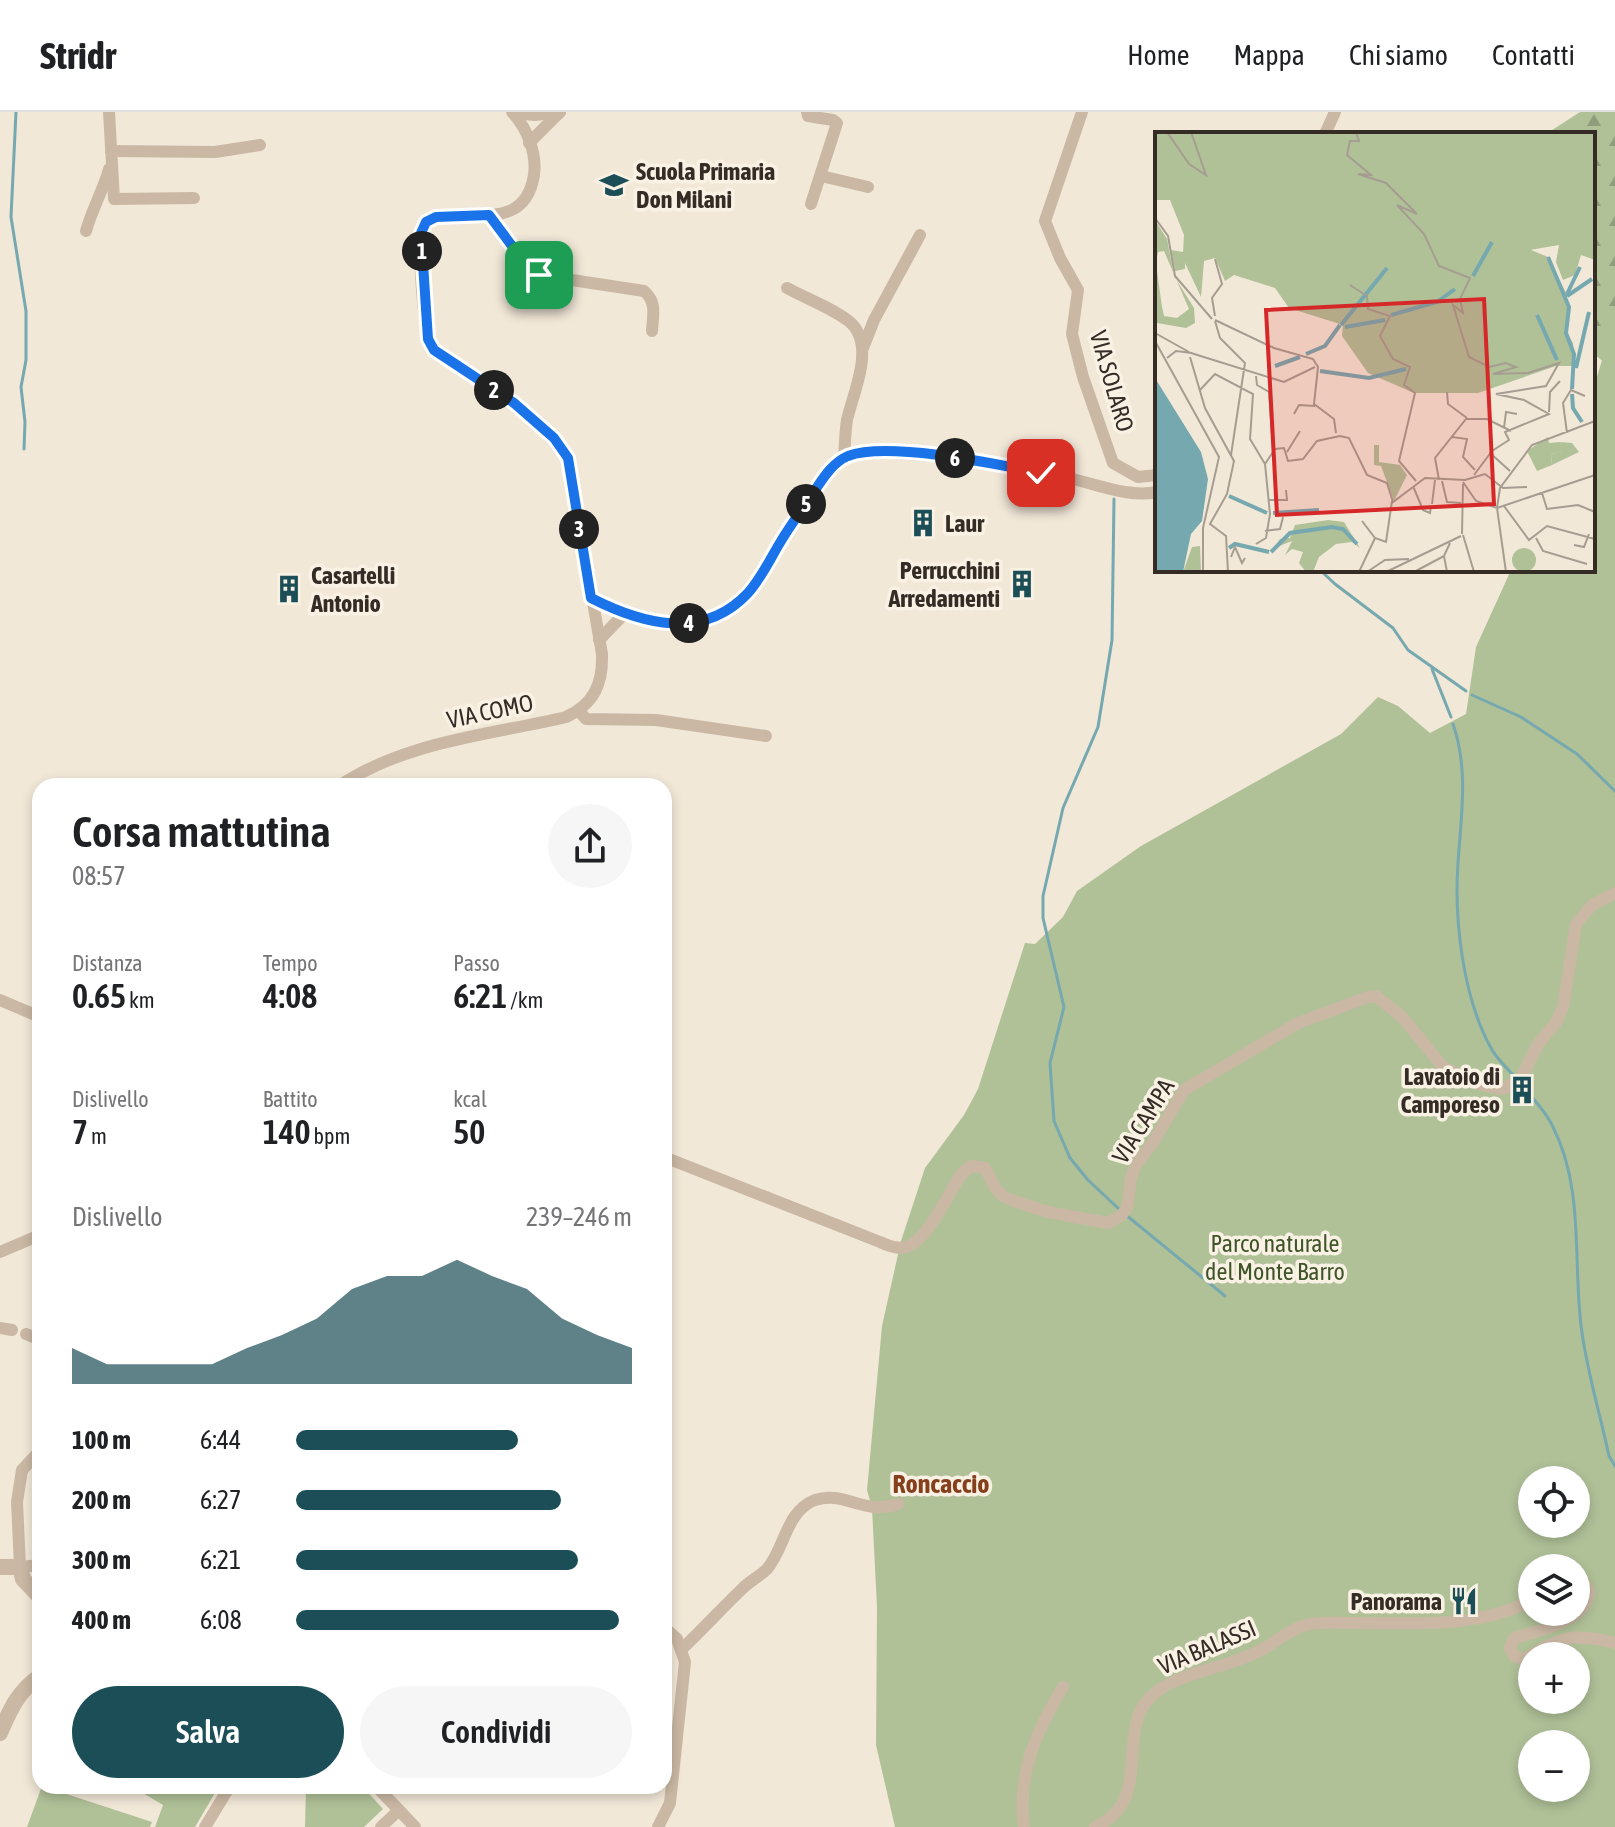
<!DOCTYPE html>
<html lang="it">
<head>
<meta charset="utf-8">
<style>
	body { margin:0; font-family:"Asap Condensed",sans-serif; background:#f6f6f6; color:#202124; height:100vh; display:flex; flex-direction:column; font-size:30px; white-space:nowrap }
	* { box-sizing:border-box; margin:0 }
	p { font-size:26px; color:#757577 }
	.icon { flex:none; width:44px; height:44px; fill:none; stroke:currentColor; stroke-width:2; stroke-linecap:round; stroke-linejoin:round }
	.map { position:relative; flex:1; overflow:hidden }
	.details { position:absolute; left:32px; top:666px; width:640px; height:1016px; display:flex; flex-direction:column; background:#fff; border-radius:24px; box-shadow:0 4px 12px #0003 }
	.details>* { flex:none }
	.fabs { position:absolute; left:1518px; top:1354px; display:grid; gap:16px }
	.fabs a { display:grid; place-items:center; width:72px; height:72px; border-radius:50%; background:#fff; box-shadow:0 4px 12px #0003; font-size:40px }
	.pin { position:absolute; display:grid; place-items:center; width:68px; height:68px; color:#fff; margin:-34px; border-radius:16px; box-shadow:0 4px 12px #0006 }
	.km { position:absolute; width:40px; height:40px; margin:-20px; border-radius:50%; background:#222; color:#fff; font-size:22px; line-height:40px; text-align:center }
	.round { display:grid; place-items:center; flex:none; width:84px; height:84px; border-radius:42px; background:#f6f6f6 }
	.overview { display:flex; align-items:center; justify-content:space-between; height:136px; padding:0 40px }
	h1 { font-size:44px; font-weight:600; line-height:60px }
	.metrics { display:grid; grid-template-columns:repeat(3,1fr); gap:12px; height:136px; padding:8px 40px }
	.metrics div { display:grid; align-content:center }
	.metrics b { font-size:34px; font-weight:600 }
	.metrics small { font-size:22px; font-weight:400 }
	.metrics p { font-size:22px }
	.chart { height:224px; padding:16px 40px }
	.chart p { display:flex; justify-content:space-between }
	.chart svg { width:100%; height:144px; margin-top:8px; fill:#1b4e57; opacity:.7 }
	.action { display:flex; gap:16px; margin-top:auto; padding:16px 40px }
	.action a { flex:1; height:92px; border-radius:48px; background:#1b4e57; color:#fff; font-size:32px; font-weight:600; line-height:92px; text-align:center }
	.action a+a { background:#f6f6f6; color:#202124 }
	ul { padding:0 40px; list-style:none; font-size:26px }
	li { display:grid; grid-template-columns:128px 96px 1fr; align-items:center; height:60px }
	li i { height:20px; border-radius:10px; background:#1b4e57 }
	header { display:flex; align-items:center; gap:48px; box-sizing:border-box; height:112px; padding:0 40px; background:#fff; border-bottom:2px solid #e0e0e0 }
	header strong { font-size:38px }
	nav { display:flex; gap:44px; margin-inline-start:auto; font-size:28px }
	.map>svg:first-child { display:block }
	.forest { fill:url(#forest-firs) }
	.green { fill:#b0c198; fill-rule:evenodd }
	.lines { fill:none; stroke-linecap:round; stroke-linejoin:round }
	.stream { stroke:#76a8af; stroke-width:3 }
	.minor { stroke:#cab8a4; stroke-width:12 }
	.tertiary { stroke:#cab8a4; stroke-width:16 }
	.route-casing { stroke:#fff; stroke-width:16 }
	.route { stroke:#1a73e8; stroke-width:10 }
	.labels { text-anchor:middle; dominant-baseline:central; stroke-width:7; stroke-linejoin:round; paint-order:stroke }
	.poi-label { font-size:24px; font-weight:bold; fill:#352c26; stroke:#f9f2e4; text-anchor:start }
	.street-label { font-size:24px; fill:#352c26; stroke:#f9f2e4 }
	.park-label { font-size:24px; fill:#405429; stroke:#f9f2e4 }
	.neighbourhood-label { font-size:26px; font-weight:bold; fill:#863f1d; stroke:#f9f2e4 }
	.inset-river { fill:none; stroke:#76a8af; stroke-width:4 }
	.inset-road { fill:none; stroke:#a69d91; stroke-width:2 }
	.view { fill:#d62828; fill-opacity:0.15; stroke:#d62828; stroke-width:4 }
	.inset-edge { fill:none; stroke:#352c26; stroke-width:4 }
</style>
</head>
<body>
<header>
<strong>Stridr</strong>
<nav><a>Home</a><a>Mappa</a><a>Chi siamo</a><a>Contatti</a></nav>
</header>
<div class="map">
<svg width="1615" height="1715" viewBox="0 0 1615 1715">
	<defs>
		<pattern id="forest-firs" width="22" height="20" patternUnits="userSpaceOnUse" patternTransform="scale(2)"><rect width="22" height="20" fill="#b0c198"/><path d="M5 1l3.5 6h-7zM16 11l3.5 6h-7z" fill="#909d7c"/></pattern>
	</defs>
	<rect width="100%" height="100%" fill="#f2e8d8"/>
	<path class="forest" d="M1580,0H1615V280C1611,263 1609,251 1593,242V22H1546Z"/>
	<g class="green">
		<path d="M1615,206V1715H895L876,1633L877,1495L872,1396L867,1378L882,1214L901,1129L925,1056L964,1003L978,977L1025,831L1035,832L1063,805L1077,779L1141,734L1341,622L1378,585L1398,594L1430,621L1466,602L1476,535L1511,458H1593L1595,271ZM1532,1368H1576V1412H1532ZM1532,1456H1576V1500H1532ZM1532,1544H1576V1588H1532ZM1532,1632H1576V1676H1532Z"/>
		<polygon points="42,1674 152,1710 150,1715 27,1715"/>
		<polygon points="131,1674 219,1674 195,1715 155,1715 163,1693"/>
		<polygon points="306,1674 362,1674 383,1697 364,1715 305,1715"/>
	</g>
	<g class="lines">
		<g class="stream">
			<polyline points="16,0 11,105 26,199 26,248 21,275 25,310 24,337"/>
			<polyline points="1114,387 1112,528 1098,615 1063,696 1043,784 1043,806 1064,895 1050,951 1054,1009 1070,1046 1088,1068 1120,1098"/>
			<polyline points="1320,458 1335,472 1393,516 1408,538 1466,579"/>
			<polyline points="1432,557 1451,605"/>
			<polyline points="1472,583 1521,605 1577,642 1615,679"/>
			<path d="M1453,612C1469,658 1461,704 1458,751C1454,808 1463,886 1491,936C1496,946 1506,955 1514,964"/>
			<path d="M1520,971C1531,985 1546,999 1553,1015C1584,1076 1573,1147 1581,1213C1586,1257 1600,1301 1609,1344L1615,1354"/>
			<polyline points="1126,1103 1225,1184"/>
		</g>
		<g class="minor">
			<polyline points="109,0 114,87 194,86"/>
			<polyline points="807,0 808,4 833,8 837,11 811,92"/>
			<polyline points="1082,0 1045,109 1060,146 1078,178 1072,222 1083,265 1113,351 1138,365 1157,363"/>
			<polyline points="513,1 535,3 560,0"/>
			<polyline points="1325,22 1335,0"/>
			<polyline points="529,31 560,0"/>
			<polyline points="111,39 215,40 260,33"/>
			<polyline points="821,64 868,75"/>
			<path d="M489,103L518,142L539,163L644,179C657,190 653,203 652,219"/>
			<path d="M86,119C92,97 103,79 109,57"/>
			<path d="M787,176C805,186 839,199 852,212C875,236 853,281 847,308C845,320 845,333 844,346"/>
			<polyline points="863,236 874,208 920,123"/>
			<polyline points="591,486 624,502 599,528"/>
			<path d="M624,502C645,507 667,514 689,511C737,505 758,467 780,430C792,411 805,393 818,375C828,360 839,344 858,341C874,338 891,341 906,342C961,345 1015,355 1068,366C1097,372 1128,386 1157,380"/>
			<polyline points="579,599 586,607 656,608 766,624"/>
			<path d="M339,674C406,629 490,623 566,605C594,592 603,572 602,542L568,346C535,299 482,267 434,238C422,216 416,133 426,110C464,92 524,125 534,63C537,41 527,16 512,0"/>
			<polyline points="0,888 40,905"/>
			<path d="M664,1045L880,1130C889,1134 901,1139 911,1133C929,1123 950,1080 962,1061L971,1054L985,1056L996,1077L1004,1085L1017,1090L1048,1100L1108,1111L1121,1104L1127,1096L1131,1066L1135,1054L1152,1032L1184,978L1298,911L1368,885L1376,884L1403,906L1443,955L1482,973L1502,977L1515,971L1522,964L1538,932L1557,909L1563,895L1576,812L1592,793L1615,781"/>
			<polyline points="0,1140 40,1123"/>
			<polyline points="0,1216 12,1218"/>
			<polyline points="26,1222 40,1228"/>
			<polyline points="40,1339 22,1358 17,1390 20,1455 40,1453"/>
			<path d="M1576,1469L1585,1472L1589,1480C1589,1508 1536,1520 1514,1526L1510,1536L1514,1544L1524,1547C1562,1525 1570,1520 1615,1531"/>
			<path d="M682,1537C703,1517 722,1496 743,1476C750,1469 760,1464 767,1457C785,1436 786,1399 815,1388C845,1378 863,1404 898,1392"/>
			<polyline points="376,1674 415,1715"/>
			<polyline points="205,1715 230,1674"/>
			<polyline points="381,1715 399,1698"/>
			<polyline points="658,1715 670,1691 685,1550 677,1527 664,1515"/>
			<path d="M1024,1715C1017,1661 1036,1620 1063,1575"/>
			<path d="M1095,1715C1162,1685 1103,1606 1167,1573C1197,1557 1233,1554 1263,1537C1278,1529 1294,1514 1311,1512C1327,1509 1344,1511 1360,1511C1417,1511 1480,1516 1532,1488"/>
		</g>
		<g class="tertiary">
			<polyline points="0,1455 20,1455 23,1467 40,1485"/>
			<path d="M0,1621C10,1598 18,1579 40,1564"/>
		</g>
	</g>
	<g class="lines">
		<defs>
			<path id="route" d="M539,163L518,142L489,103L436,105L426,110L421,121L428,227L434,238L514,291L554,326L568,346L591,486C642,512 703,529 748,481C762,465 770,447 781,429C790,414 801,399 811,384C821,370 831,351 848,344C888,329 996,352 1041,361"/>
		</defs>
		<use href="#route" class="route-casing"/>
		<use href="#route" class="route"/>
	</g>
	<defs>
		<symbol id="school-bare" viewBox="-9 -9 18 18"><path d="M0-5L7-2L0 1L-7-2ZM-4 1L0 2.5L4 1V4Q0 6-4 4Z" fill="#1b4e57" stroke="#f9f2e4" stroke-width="2.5" paint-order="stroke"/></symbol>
		<symbol id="building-bare" viewBox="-9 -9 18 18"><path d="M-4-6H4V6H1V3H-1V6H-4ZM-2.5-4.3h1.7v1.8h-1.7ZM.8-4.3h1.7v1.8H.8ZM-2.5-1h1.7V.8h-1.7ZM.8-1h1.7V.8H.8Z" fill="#1b4e57" stroke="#f9f2e4" stroke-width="2.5" paint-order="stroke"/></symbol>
		<symbol id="restaurant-bare" viewBox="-9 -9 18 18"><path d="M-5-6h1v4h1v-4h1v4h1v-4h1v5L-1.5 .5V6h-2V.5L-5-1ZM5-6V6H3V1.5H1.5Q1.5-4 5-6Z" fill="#1b4e57" stroke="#f9f2e4" stroke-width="2.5" paint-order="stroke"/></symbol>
	</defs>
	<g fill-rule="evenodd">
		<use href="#school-bare" x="594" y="53" width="40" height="40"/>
		<use href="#building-bare" x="903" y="391" width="40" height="40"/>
		<use href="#building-bare" x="1002" y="452" width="40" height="40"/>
		<use href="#building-bare" x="269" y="457" width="40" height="40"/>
		<use href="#building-bare" x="1502" y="958" width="40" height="40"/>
		<use href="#restaurant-bare" x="1444" y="1469" width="40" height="40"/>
	</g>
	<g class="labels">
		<g class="poi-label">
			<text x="636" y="59">Scuola Primaria<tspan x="636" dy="28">Don Milani</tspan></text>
			<text x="945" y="411">Laur</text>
			<text x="1000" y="458" text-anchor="end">Perrucchini<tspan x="1000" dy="28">Arredamenti</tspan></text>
			<text x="311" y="463">Casartelli<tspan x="311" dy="28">Antonio</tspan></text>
			<text x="1500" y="964" text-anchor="end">Lavatoio di<tspan x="1500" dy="28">Camporeso</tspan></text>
			<text x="1442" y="1489" text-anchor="end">Panorama</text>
		</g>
		<g class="street-label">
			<text transform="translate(1112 269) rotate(74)">VIA SOLARO</text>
			<text transform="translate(490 599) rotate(-12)">VIA COMO</text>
			<text transform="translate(1143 1009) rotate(-58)">VIA CAMPA</text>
			<text transform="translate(1207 1535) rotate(-23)">VIA BALASSI</text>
		</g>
		<g class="park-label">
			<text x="1275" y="1131">Parco naturale<tspan x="1275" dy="28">del Monte Barro</tspan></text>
		</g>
		<g class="neighbourhood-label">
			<text x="941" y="1372">Roncaccio</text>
		</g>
	</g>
	<g transform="translate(1155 20)">
		<rect width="440" height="440" fill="#f2e8d8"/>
		<path d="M440,0V128L426,123L420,143L408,148L401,130L404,113L375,118L358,14Z" fill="#b0c198"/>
		<path d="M0,88L12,107L19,144L39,176L40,191L31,196L2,191ZM9,119L34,177L22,186L9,184L7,175L1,131L3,120ZM405,310L417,311L424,320L397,333L396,322L407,319ZM173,388L189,390L205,416L197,410L181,412L164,425L158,440H151L144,431L148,420L137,417L130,423L137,409L119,416L125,407L135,406L140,393ZM45,414L46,440H28L37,415Z" fill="#b0c198" fill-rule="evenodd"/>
		<path d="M0,0H440V98L421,78L406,80L393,86L376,118L393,125L412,163V201L418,211L419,234H401L323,261H259L213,241L187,204L188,193L134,176L120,156L79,143L70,149L60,126L49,129L46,165L30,131V137L20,139L16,118L28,120L29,103L15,68H0ZM393,305L394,311L405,310L408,319L396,322L397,333L382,339L372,319ZM219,313H224V330L245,333L252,343L239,369L226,334L219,333ZM357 428a12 12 0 1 1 24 0a12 12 0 1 1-24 0Z" fill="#b0c198"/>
		<path d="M0,246L46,320L53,347L47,389L36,402L28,440H0Z" fill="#76a8af"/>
		<path class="inset-river" d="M393,125L414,175L411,201L419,222L417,257M318,144L337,110M412,162L425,135M412,164L437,147M236,183L282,170L300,157M382,183L402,228M186,193L232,136M190,195L230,188M151,222L170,214L185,193M120,234L145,225M421,236L434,180M165,239L214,246L251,237M417,262L418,276L427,290M74,364L112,381M118,381L164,378M74,416L80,412L114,420M116,420L135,401L177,395L188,397L202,412"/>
		<path class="inset-road" d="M12,0L34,32L51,43L36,0M201,0L204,9H195L192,23L216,43L203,42L231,51L262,82L242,73L269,102L284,134L315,146L305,167L308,181L298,173L314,225L334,235L351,231L361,235L338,242L373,241L404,231L391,254L341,262L369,268L394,282L350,300L354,308L337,319L319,343M0,86L13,104L20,144L57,187M195,153L212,164L213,177L235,184L225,204L238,227L255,235L249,253L260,261L244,329L261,349M60,184L57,166L67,152L60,127M60,188L119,216L158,227L163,235L159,272L179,287L181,301M60,189L65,206L90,231L76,323M0,201L34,220M0,209L64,325L48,396V440M36,221L129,250L160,235M35,225L50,276L79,329L72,362L55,392L71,404L73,440M12,226L21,219L37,221M101,244L102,253L114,260L118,318M45,258L60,242L98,262L95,307L110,332M292,260L293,272L312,286M394,280L395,260L405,249M139,282L144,273L160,274M349,296L351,280L362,282M412,301L408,271L416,258L430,264M185,304L194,306L212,343L232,351L238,370L270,346L310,348L330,342L348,356L372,355M297,305L312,307L308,325L320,338M132,320L145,299M335,321L355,339M110,332L120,317L129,316L133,329L148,327L162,309L185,304M284,348L280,326L311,287H332L356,299M287,349L292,370L306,371M308,350L321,369L342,376L345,356L377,313L440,289M258,354L268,378L275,381L276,374M387,361L392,377L423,373L440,380M114,368H132L131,358M277,372L280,348M349,374L374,408L392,394L440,407M207,389L220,406L231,410L237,369M110,399L125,397L128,385M307,402L308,352M308,403L319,440M381,406L388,419L432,432M101,412L111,406L115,382L110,332M419,413L429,415L434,402M76,425L80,415L87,431L90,426M204,440L220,406M212,440L230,428L254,427M231,440L306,404M259,440L289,424M292,440L289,424L295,411M351,440L342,376L440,343"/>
		<path class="view" d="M329,167L339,372L122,383L111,178Z"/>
		<rect width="440" height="440" class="inset-edge"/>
	</g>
</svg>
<div class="fabs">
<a><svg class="icon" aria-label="locate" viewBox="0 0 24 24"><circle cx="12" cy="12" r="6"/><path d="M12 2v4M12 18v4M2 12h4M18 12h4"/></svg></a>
<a><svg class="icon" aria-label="layers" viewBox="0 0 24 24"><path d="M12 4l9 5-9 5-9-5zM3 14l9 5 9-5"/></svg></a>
<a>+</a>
<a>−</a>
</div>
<div class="pin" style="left:539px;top:163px;background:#1e9e55"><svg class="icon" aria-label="arrive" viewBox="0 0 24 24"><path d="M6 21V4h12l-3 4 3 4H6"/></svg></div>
<div class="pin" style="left:1041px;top:361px;background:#d93025"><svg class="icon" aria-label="check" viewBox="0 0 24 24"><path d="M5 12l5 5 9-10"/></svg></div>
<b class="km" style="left:422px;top:139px">1</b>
<b class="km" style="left:494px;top:278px">2</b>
<b class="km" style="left:579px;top:417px">3</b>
<b class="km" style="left:689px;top:511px">4</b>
<b class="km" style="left:806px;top:392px">5</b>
<b class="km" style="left:955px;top:346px">6</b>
<section class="details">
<div class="overview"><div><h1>Corsa mattutina</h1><p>08:57</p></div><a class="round"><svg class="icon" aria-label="share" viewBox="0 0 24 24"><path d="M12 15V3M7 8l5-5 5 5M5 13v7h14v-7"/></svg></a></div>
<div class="metrics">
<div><p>Distanza</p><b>0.65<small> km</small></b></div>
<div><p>Tempo</p><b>4:08</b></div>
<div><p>Passo</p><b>6:21<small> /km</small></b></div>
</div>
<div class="metrics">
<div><p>Dislivello</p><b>7<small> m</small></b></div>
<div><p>Battito</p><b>140<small> bpm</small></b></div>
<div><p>kcal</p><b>50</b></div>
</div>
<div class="chart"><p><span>Dislivello</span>239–246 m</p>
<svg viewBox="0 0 160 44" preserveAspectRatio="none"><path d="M0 44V33L10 38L20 38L30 38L40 38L50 33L60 29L70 24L80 15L90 11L100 11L110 6L120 11L130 15L140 24L150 29L160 33V44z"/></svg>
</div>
<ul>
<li><b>100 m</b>6:44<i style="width:66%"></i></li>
<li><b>200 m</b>6:27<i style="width:79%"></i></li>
<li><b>300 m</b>6:21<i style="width:84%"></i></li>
<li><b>400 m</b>6:08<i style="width:96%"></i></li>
</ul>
<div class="action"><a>Salva</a><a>Condividi</a></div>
</section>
</div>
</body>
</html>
